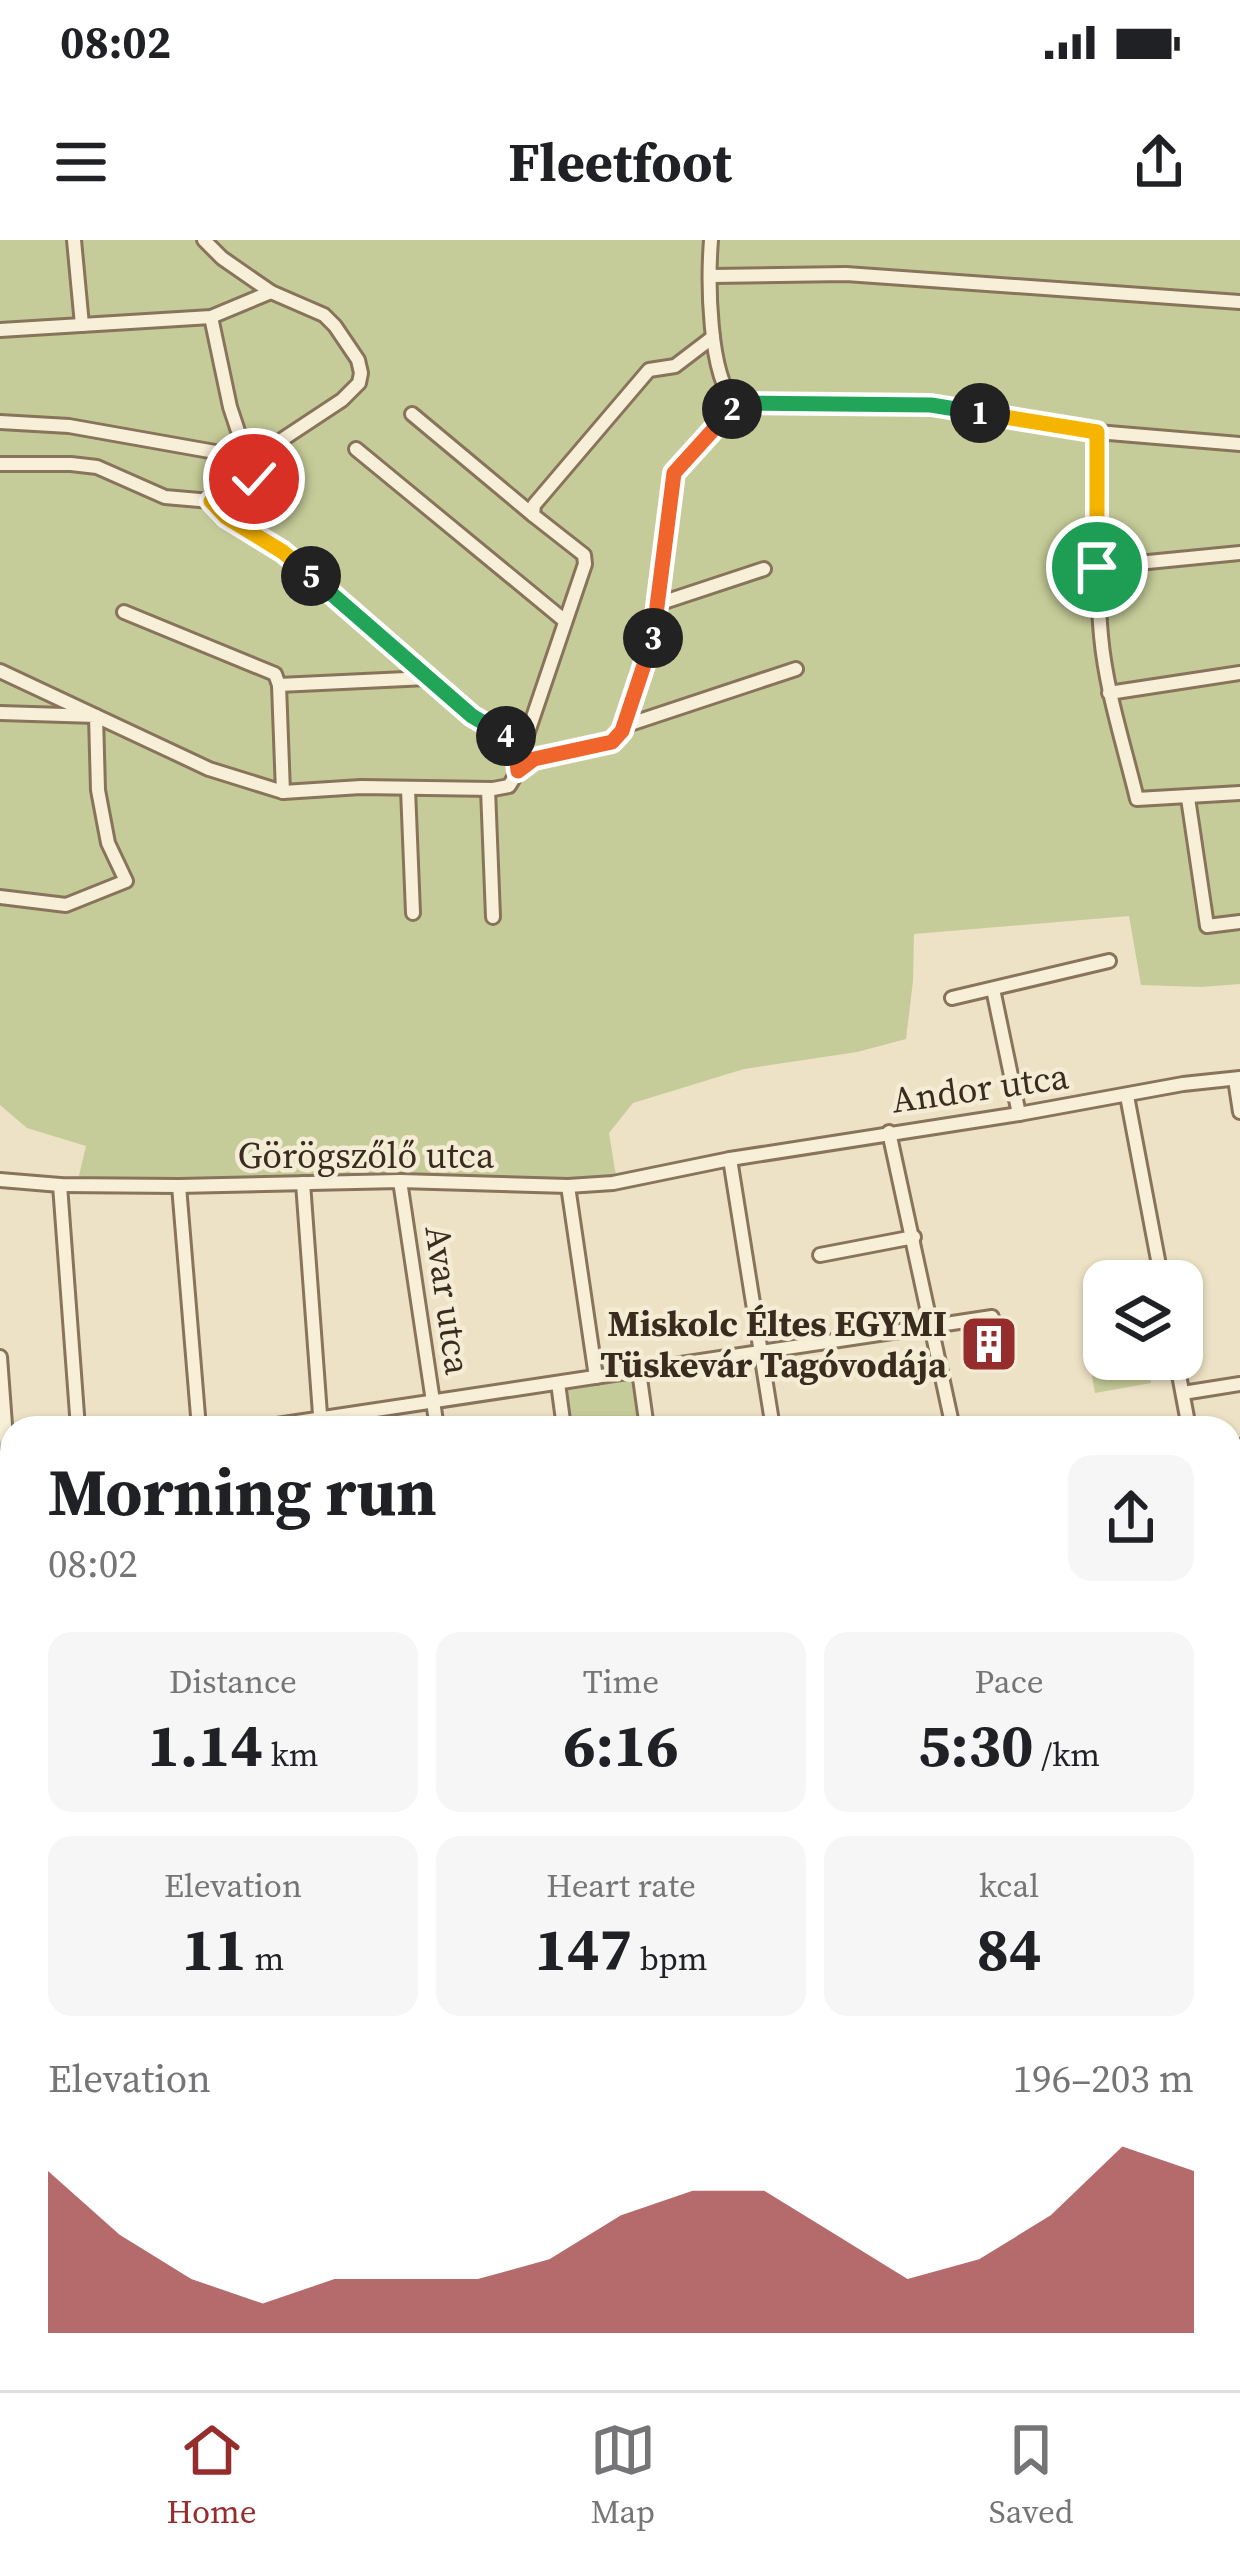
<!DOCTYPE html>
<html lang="en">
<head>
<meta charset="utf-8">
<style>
	body { margin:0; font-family:"Source Serif 4",serif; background:#f6f6f6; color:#202124; height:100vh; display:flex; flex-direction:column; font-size:45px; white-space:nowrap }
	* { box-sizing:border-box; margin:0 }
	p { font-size:39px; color:#757577 }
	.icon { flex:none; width:66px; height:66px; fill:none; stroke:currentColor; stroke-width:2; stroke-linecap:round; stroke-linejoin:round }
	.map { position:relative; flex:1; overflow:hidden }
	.side { position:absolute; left:0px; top:1176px; width:1242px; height:975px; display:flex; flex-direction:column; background:#fff; border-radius:36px 36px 0 0; box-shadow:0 3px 9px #0004 }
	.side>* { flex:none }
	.buttons { position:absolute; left:1083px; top:1020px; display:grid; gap:24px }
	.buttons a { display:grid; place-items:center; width:120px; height:120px; border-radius:24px; background:#fff; box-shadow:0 3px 9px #0004; font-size:60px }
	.pin { position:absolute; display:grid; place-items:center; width:102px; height:102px; color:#fff; margin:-51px; border:6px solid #fff; border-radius:50%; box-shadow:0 3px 12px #0007 }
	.km { position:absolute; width:60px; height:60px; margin:-30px; border-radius:50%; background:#222; color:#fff; font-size:33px; line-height:60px; text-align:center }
	.round { display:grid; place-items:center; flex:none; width:126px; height:126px; border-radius:24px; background:#f6f6f6 }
	.head { display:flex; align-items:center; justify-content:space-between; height:204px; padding:0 48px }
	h1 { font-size:66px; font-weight:700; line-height:90px }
	.figures { display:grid; grid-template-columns:repeat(3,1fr); gap:18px; height:204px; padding:12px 48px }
	.figures div { display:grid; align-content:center; border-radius:24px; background:#f6f6f6; text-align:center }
	.figures b { font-size:60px; font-weight:700 }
	.figures small { font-size:33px; font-weight:400 }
	.figures p { font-size:33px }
	.chart { height:336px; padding:24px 48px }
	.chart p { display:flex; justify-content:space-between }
	.chart svg { width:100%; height:216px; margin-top:12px; fill:#962d2d; opacity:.7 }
	.status { display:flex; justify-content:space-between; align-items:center; height:84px; padding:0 60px; background:#fff; direction:ltr }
	.status svg { height:33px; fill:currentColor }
	header { display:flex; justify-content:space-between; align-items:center; height:156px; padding:0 48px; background:#fff; font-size:54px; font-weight:700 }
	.dock { display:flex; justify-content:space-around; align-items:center; height:168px; border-top:3px solid #e0e0e0; background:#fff; font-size:33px; color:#757577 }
	.dock a { display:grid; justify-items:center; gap:6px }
	.dock .on { color:#962d2d }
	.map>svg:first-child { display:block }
	.green { fill:#c6cc99 }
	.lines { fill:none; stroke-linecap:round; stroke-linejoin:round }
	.stream { stroke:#6d8f87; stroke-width:3 }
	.minor-casing { stroke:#88735b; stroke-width:18 }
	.minor { stroke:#f8efd8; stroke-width:12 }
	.tram { stroke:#392c1f; stroke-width:3 }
	.rail-casing { stroke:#392c1f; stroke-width:8 }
	.rail { stroke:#f5ecd5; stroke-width:3; stroke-dasharray:9; stroke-linecap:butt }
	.split-1-casing { stroke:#fff; stroke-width:24 }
	.split-2-casing { stroke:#fff; stroke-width:24 }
	.split-3-casing { stroke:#fff; stroke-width:24 }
	.split-4-casing { stroke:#fff; stroke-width:24 }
	.split-5-casing { stroke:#fff; stroke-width:24 }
	.split-6-casing { stroke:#fff; stroke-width:24 }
	.split-1 { stroke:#f5b400; stroke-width:15 }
	.split-2 { stroke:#22a559; stroke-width:15 }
	.split-3 { stroke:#f0652b; stroke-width:15 }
	.split-4 { stroke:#f0652b; stroke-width:15 }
	.split-5 { stroke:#22a559; stroke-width:15 }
	.split-6 { stroke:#f5b400; stroke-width:15 }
	.labels { text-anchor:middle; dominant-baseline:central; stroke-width:9; stroke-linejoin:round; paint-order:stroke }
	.street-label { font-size:36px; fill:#392c1f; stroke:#f5ecd5 }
	.poi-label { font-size:36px; font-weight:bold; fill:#392c1f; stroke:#f5ecd5; text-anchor:end }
</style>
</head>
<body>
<div class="status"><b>08:02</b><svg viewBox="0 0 49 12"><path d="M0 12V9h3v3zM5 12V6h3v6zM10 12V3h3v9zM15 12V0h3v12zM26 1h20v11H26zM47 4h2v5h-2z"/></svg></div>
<header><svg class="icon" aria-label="menu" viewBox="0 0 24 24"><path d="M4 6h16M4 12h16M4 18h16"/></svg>Fleetfoot<svg class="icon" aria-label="share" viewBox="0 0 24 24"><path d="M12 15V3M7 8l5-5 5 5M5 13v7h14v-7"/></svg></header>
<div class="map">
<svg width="1240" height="2150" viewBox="0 0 1240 2150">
	<rect width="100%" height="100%" fill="#ede2c5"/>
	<g class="green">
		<polygon points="0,0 1240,0 1240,744 1201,747 1141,745 1129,676 914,694 913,741 906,799 857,812 744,829 633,863 609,893 616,936 568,941 395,935 78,940 86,906 27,888 0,865"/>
		<polygon points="1122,1119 1147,1119 1151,1143 1095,1153 1090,1124"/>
		<polygon points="646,1135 652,1188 567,1188 562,1146"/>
	</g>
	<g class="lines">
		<g class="stream">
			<polyline points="1230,1685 1240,1684"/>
			<polyline points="0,1934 12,1929"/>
		</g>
		<defs>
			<g id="minor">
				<polyline points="74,0 82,85"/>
				<path d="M711,0C708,39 708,135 735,163"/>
				<polyline points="712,36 846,34 1240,62"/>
				<polyline points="211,77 230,167 254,239"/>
				<polyline points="0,90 211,77 271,52"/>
				<polyline points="735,163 931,165 1097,192 1240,204"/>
				<polyline points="412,174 533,275"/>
				<polyline points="0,182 69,186 249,218"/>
				<path d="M1097,192C1097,260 1095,328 1101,396C1106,451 1124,505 1137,559L1240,553"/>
				<polyline points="356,209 565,381"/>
				<polyline points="0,224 71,224 97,227 165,257 211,261 230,256 254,239 283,199 342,160 359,143 361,133 358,120 335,86 324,75 271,52 222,18 204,0"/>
				<path d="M211,261C233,284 262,295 286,314C363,376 430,450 515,501L528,492L585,324L584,315L533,275L534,265L649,130L675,126L713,97"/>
				<polyline points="1097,327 1240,313"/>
				<polyline points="658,364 764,329"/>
				<polyline points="124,372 275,434 279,445"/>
				<polyline points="0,431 209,529 283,552 361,547 493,549 509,546 518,531 515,501"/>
				<polyline points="279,445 427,438"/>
				<polyline points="279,445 283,552"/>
				<polyline points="1109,453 1240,433"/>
				<polyline points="0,473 96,476 98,550 108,603 126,641 66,665 0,657"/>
				<polyline points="624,486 796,429"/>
				<polyline points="518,531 534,519 612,503 622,491 653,396 674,233 730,174 735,163"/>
				<polyline points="408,549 413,673"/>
				<polyline points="488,549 493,677"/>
				<polyline points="1188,558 1207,686 1240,682"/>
				<polyline points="993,749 1019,874"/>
				<polyline points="952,758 1109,721"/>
				<polyline points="1235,839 1240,872"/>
				<polyline points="1127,856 1162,1041"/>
				<polyline points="889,892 953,1188"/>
				<polyline points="730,919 773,1188"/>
				<polyline points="0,940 60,945 179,946 400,941 568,946 613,943 730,919 1019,874 1183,844 1240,838"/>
				<polyline points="400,941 437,1188"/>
				<polyline points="303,943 321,1188"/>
				<polyline points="60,945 78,1188"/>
				<polyline points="179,946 199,1188"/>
				<polyline points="568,946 596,1137"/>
				<polyline points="820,1015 914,997"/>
				<polyline points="0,1117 12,1280"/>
				<polyline points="1176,1119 1189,1188"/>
				<polyline points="639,1131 647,1188"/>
				<polyline points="558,1143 564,1188"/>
				<polyline points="1183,1153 1240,1144"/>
				<polyline points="257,1188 992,1077"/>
				<polyline points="1230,1207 1240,1206"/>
				<polyline points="1230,1308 1240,1307"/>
				<polyline points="1230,1357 1240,1355"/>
				<polyline points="1230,1370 1240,1368"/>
				<polyline points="0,1544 12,1543"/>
				<polyline points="0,1561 12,1559"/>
				<polyline points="0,1636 12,1634"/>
				<polyline points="1230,1639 1240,1638"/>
				<polyline points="1230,1704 1240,1703"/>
				<polyline points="0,1861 12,1859"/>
				<polyline points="0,1870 2,1897"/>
				<polyline points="0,2134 12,2134"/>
				<polyline points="134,2139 135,2150"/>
				<polyline points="437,2139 438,2150"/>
			</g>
		</defs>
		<use href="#minor" class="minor-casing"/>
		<use href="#minor" class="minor"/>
		<g class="tram">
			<polyline points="1230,1366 1240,1364"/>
			<polyline points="0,1553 12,1552"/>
			<polyline points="431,2139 432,2150"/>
		</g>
		<defs>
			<g id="rail">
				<polyline points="1230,1853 1240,1853"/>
				<polyline points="1230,1945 1240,1947"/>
			</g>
		</defs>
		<use href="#rail" class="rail-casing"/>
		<use href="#rail" class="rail"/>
	</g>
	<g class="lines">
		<defs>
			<polyline id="split-1" points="980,173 1097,192 1097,327"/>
			<polyline id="split-2" points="732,169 735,163 931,165 980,173"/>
			<polyline id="split-3" points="653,398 674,233 732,169"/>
			<polyline id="split-4" points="506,496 515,501 518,531 534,519 612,502 622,491 653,398"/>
			<polyline id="split-5" points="311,336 472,476 506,496"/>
			<polyline id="split-6" points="254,239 230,256 211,261 226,277 283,312 311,336"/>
		</defs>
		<use href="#split-1" class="split-1-casing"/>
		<use href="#split-2" class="split-2-casing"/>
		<use href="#split-3" class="split-3-casing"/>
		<use href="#split-4" class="split-4-casing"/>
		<use href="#split-5" class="split-5-casing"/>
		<use href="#split-6" class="split-6-casing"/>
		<use href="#split-1" class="split-1"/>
		<use href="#split-2" class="split-2"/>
		<use href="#split-3" class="split-3"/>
		<use href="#split-4" class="split-4"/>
		<use href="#split-5" class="split-5"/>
		<use href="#split-6" class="split-6"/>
	</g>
	<defs>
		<symbol id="building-square" viewBox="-11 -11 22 22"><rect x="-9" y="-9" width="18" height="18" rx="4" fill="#962d2d" stroke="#f5ecd5"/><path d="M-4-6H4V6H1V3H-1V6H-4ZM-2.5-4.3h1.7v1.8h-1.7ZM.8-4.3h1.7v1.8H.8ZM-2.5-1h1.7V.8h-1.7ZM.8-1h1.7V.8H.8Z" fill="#fff"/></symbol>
	</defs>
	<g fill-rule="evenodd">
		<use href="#building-square" x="956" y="1071" width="66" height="66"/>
	</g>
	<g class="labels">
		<g class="street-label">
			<text transform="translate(980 848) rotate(-8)">Andor utca</text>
			<text x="366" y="915">Görögszőlő utca</text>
			<text transform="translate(448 1060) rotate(82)">Avar utca</text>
		</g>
		<g class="poi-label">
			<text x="947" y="1083">Miskolc Éltes EGYMI<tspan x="947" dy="41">Tüskevár Tagóvodája</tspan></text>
		</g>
	</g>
</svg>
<div class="buttons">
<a><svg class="icon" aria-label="layers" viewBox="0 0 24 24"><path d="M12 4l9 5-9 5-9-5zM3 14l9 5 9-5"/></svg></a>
</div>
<div class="pin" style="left:1097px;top:327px;background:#1e9e55"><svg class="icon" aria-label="arrive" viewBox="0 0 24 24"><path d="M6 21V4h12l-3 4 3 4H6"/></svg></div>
<div class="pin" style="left:254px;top:239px;background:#d93025"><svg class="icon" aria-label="check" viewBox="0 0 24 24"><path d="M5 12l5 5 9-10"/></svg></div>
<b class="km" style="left:980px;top:173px">1</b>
<b class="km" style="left:732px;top:169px">2</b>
<b class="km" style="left:653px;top:398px">3</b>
<b class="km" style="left:506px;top:496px">4</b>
<b class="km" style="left:311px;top:336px">5</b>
<section class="side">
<div class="head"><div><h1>Morning run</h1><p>08:02</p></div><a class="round"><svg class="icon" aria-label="share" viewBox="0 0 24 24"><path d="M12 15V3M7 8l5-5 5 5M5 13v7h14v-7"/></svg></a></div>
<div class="figures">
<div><p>Distance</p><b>1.14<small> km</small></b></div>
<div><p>Time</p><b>6:16</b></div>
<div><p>Pace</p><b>5:30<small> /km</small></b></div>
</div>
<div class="figures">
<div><p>Elevation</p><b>11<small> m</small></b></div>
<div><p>Heart rate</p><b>147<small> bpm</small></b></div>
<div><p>kcal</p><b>84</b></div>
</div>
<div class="chart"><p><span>Elevation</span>196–203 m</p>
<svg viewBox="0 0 160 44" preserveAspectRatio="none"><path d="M0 44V11L10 24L20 33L30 38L40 33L50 33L60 33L70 29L80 20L90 15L100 15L110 24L120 33L130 29L140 20L150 6L160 11V44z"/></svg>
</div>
</section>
</div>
<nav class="dock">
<a class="on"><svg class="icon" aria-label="home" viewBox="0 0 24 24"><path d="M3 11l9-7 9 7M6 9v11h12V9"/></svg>Home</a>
<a><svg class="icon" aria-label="map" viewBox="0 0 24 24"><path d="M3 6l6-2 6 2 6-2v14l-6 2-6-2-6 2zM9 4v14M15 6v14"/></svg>Map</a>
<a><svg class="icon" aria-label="saved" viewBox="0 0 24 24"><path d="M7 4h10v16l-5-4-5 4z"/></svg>Saved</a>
</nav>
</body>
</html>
